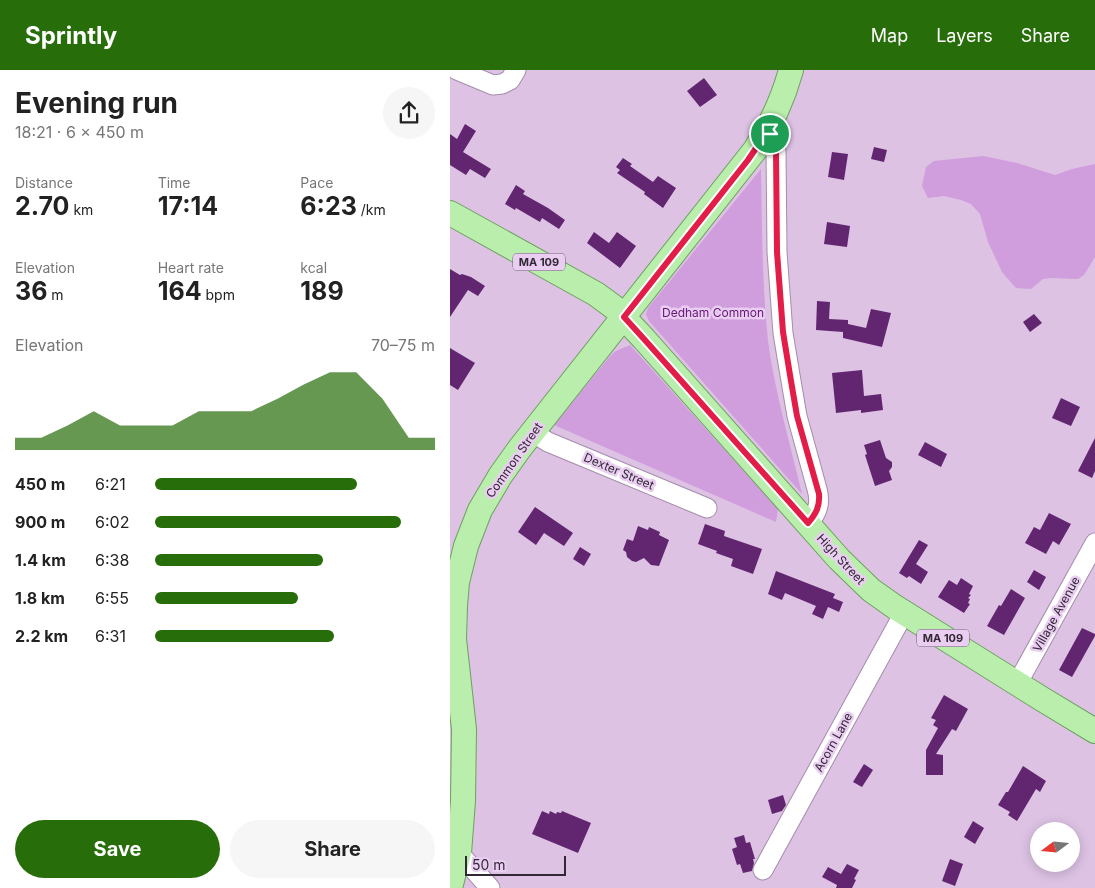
<!DOCTYPE html>
<html lang="en">
<head>
<meta charset="utf-8">
<style>
	body { margin:0; font-family:Inter,sans-serif; background:#f6f6f6; color:#222; height:100vh; display:flex; flex-direction:column; font-size:19px; white-space:nowrap }
	* { box-sizing:border-box; margin:0 }
	p { font-size:16px; color:#767676 }
	.icon { flex:none; width:28px; height:28px; fill:none; stroke:currentColor; stroke-width:2; stroke-linecap:round; stroke-linejoin:round }
	.map { position:relative; flex:1; overflow:hidden }
	.drawer { display:flex; flex-direction:column; background:#fff; width:450px }
	.drawer>* { flex:none }
	.needle { width:32px; rotate:254deg }
	.buttons { position:absolute; left:580px; top:752px; display:grid; gap:10px }
	.buttons a { display:grid; place-items:center; width:50px; height:50px; border-radius:50%; background:#fff; box-shadow:0 2px 12px #0003; font-size:25px }
	.scale { position:absolute; left:15px; bottom:12px; width:101px; box-sizing:border-box; padding-left:5px; border:2px solid #322835; border-top:0; font-size:14px; line-height:18px; white-space:nowrap; color:#322835; -webkit-text-stroke:4px #eacef1; paint-order:stroke }
	.pin { position:absolute; display:grid; place-items:center; width:42px; height:42px; color:#fff; margin:-21px; border:2px solid #fff; border-radius:50%; box-shadow:0 1px 5px #0007 }
	.round { display:grid; place-items:center; flex:none; width:52px; height:52px; border-radius:26px; background:#f6f6f6 }
	.overview { display:flex; align-items:center; justify-content:space-between; height:85px; padding:0 15px }
	h1 { font-size:28px; font-weight:700; line-height:38px }
	.metrics { display:grid; grid-template-columns:repeat(3,1fr); gap:8px; height:85px; padding:5px 15px }
	.metrics div { display:grid; align-content:center }
	.metrics b { font-size:25px; font-weight:700 }
	.metrics small { font-size:14px; font-weight:400 }
	.metrics p { font-size:14px }
	.chart { height:140px; padding:10px 15px }
	.chart p { display:flex; justify-content:space-between }
	.chart svg { width:100%; height:90px; margin-top:5px; fill:#276d09; opacity:.7 }
	.button { display:flex; gap:10px; margin-top:auto; padding:10px 15px }
	.button a { flex:1; height:58px; border-radius:30px; background:#276d09; color:#fff; font-size:20px; font-weight:700; line-height:58px; text-align:center }
	.button a+a { background:#f6f6f6; color:#222 }
	ul { padding:0 15px; list-style:none; font-size:16px }
	li { display:grid; grid-template-columns:80px 60px 1fr; align-items:center; height:38px }
	li i { height:12px; border-radius:6px; background:#276d09 }
	header { display:flex; align-items:center; gap:30px; box-sizing:border-box; height:70px; padding:0 25px; background:#276d09; color:#fff }
	header strong { font-size:24px }
	nav { display:flex; gap:28px; margin-inline-start:auto; font-size:18px }
	main { display:flex; flex:1; min-height:0 }
	.map>svg:first-child { display:block }
	.green { fill:#d09ddd }
	.building { fill:#622671 }
	.lines { fill:none; stroke-linecap:round; stroke-linejoin:round }
	.minor-casing { stroke:#a58cac; stroke-width:21 }
	.major-casing { stroke:#6ca15e; stroke-width:26 }
	.minor { stroke:#fff; stroke-width:19 }
	.major { stroke:#baeeac; stroke-width:24 }
	.route-casing { stroke:#fff; stroke-width:10 }
	.route { stroke:#e11d48; stroke-width:6 }
	.labels { text-anchor:middle; dominant-baseline:central; stroke-width:5; stroke-linejoin:round; paint-order:stroke }
	.shield { fill:#eacef1; stroke:#695a6d; stroke-width:1 }
	.shield-label { font-size:11px; font-weight:bold; fill:#322835 }
	.park-label { font-size:12px; fill:#661579; stroke:#eacef1 }
	.street-label { font-size:12px; fill:#322835; stroke:#eacef1 }
</style>
</head>
<body>
<header>
<strong>Sprintly</strong>
<nav><a>Map</a><a>Layers</a><a>Share</a></nav>
</header>
<main>
<section class="drawer">
<div class="overview"><div><h1>Evening run</h1><p>18:21 · 6 × 450 m</p></div><a class="round"><svg class="icon" aria-label="share" viewBox="0 0 24 24"><path d="M12 15V3M7 8l5-5 5 5M5 13v7h14v-7"/></svg></a></div>
<div class="metrics">
<div><p>Distance</p><b>2.70<small> km</small></b></div>
<div><p>Time</p><b>17:14</b></div>
<div><p>Pace</p><b>6:23<small> /km</small></b></div>
</div>
<div class="metrics">
<div><p>Elevation</p><b>36<small> m</small></b></div>
<div><p>Heart rate</p><b>164<small> bpm</small></b></div>
<div><p>kcal</p><b>189</b></div>
</div>
<div class="chart"><p><span>Elevation</span>70–75 m</p>
<svg viewBox="0 0 160 44" preserveAspectRatio="none"><path d="M0 44V38L10 38L20 32L30 25L40 32L50 32L60 32L70 25L80 25L90 25L100 19L110 12L120 6L130 6L140 19L150 38L160 38V44z"/></svg>
</div>
<ul>
<li><b>450 m</b>6:21<i style="width:72%"></i></li>
<li><b>900 m</b>6:02<i style="width:88%"></i></li>
<li><b>1.4 km</b>6:38<i style="width:60%"></i></li>
<li><b>1.8 km</b>6:55<i style="width:51%"></i></li>
<li><b>2.2 km</b>6:31<i style="width:64%"></i></li>
</ul>
<div class="button"><a>Save</a><a>Share</a></div>
</section>
<div class="map">
<svg width="645" height="818" viewBox="0 0 645 818">
	<rect width="100%" height="100%" fill="#ddc2e4"/>
	<g class="green">
		<polygon points="533,86 567,93 605,105 622,99 645,94 645,187 634,205 628,209 601,208 593,209 581,219 566,218 552,202 538,172 530,144 521,134 511,130 494,126 478,128 472,116 476,97 484,91"/>
		<path d="M311,99C312,156 312,214 318,271C325,323 340,373 352,424L199,251L196,244L198,238Z"/>
		<polygon points="180,275 328,439 326,452 104,355 161,285 166,281"/>
	</g>
	<g class="building">
		<polygon points="254,8 267,25 250,37 237,21"/>
		<polygon points="15,54 26,61 13,82 41,99 35,108 20,99 16,105 0,95 0,64 7,69"/>
		<polygon points="424,77 437,80 434,92 421,89"/>
		<polygon points="382,82 398,84 394,110 378,107"/>
		<polygon points="173,88 182,94 180,96 203,112 208,106 226,118 213,138 194,124 195,122 167,103 170,100 166,97"/>
		<polygon points="66,115 75,121 73,124 98,138 115,150 109,159 92,148 90,152 66,138 65,140 55,134"/>
		<polygon points="377,152 400,156 397,177 374,174"/>
		<polygon points="144,162 159,173 167,162 186,176 170,198 137,173"/>
		<polygon points="0,199 10,205 12,204 21,207 35,216 28,226 18,220 0,247"/>
		<polygon points="367,231 380,232 379,249 398,250 398,254 416,258 421,239 441,243 432,277 393,268 393,262 366,260"/>
		<polygon points="584,244 592,253 580,262 573,252"/>
		<polygon points="0,278 25,293 8,320 0,315"/>
		<polygon points="412,300 414,326 431,324 433,340 411,343 411,340 386,343 382,303"/>
		<polygon points="611,328 630,337 621,356 602,348"/>
		<polygon points="645,368 645,401 642,408 628,401"/>
		<polygon points="430,370 436,388 442,392 442,397 439,401 442,410 425,416 415,385 417,384 414,375"/>
		<polygon points="475,372 497,384 491,397 468,385"/>
		<polygon points="85,437 123,463 114,476 94,463 86,475 68,462"/>
		<polygon points="599,443 621,454 609,475 603,471 596,484 575,473 584,457 590,460"/>
		<polygon points="255,454 275,461 274,466 312,479 303,504 281,496 283,489 266,483 267,481 248,474"/>
		<polygon points="188,456 198,460 199,457 210,462 209,465 219,470 209,496 201,495 194,488 186,492 182,491 177,487 176,482 173,480 177,469 183,471"/>
		<polygon points="469,470 478,475 466,494 478,502 471,514 459,506 457,508 449,503"/>
		<polygon points="130,477 141,484 134,496 123,489"/>
		<polygon points="584,500 596,507 589,520 577,512"/>
		<polygon points="326,501 385,524 383,528 393,532 389,542 378,537 373,549 362,544 366,536 335,523 332,530 318,524"/>
		<polygon points="511,508 523,516 519,524 521,525 518,528 520,529 518,533 520,534 514,543 488,527 499,510 507,515"/>
		<polygon points="561,519 575,528 554,565 537,556 549,535 551,536"/>
		<polygon points="632,558 645,564 645,566 622,607 609,600"/>
		<polygon points="494,625 518,639 506,661 502,659 486,684 493,685 493,705 476,705 476,680 488,658 483,655 486,650 481,648"/>
		<polygon points="414,694 423,700 412,717 403,712"/>
		<polygon points="573,696 596,711 590,722 586,719 567,751 558,745 560,742 548,735 556,722 558,722"/>
		<polygon points="333,725 336,735 332,741 322,744 318,730"/>
		<polygon points="92,741 99,744 100,741 106,744 107,742 111,743 112,741 141,753 128,783 82,764"/>
		<polygon points="523,751 534,758 525,774 514,767"/>
		<polygon points="294,765 296,773 300,772 305,789 303,789 304,793 302,801 293,803 290,794 287,795 282,779 287,777 284,768"/>
		<polygon points="500,789 513,794 505,816 492,811"/>
		<polygon points="397,794 409,800 404,809 406,810 402,818 386,818 387,815 372,807 378,797 391,804"/>
	</g>
	<g class="lines">
		<defs>
			<g id="minor">
				<polyline points="7,0 43,15 52,14 60,10 66,0"/>
				<path d="M317,62C323,67 325,73 326,81L327,182L333,263L340,305L347,346L367,419C371,433 368,443 358,453"/>
				<polyline points="82,362 98,372 257,438"/>
				<polyline points="567,614 645,473"/>
				<polyline points="9,783 40,818"/>
				<polyline points="313,800 454,543"/>
			</g>
			<g id="major">
				<polyline points="0,143 146,224 165,238 194,269 389,489 421,520 445,537 592,629 645,661"/>
				<path d="M0,818L9,783L13,731L14,659L4,569L5,536L7,512L16,476L30,440L50,406L70,378L305,80C321,55 333,29 341,0"/>
			</g>
		</defs>
		<use href="#minor" class="minor-casing"/>
		<use href="#major" class="major-casing"/>
		<use href="#minor" class="minor"/>
		<use href="#major" class="major"/>
	</g>
	<g class="lines">
		<defs>
			<path id="route" d="M317,62C323,67 325,72 326,81L327,182L333,262L340,305L347,346L369,424C370,436 366,444 358,453L194,269L174,247L298,90Z"/>
		</defs>
		<use href="#route" class="route-casing"/>
		<use href="#route" class="route"/>
	</g>
	<g class="labels">
		<g class="shield">
			<rect x="63" y="183.5" width="52" height="17" rx="4"/>
			<rect x="467" y="559.5" width="52" height="17" rx="4"/>
		</g>
		<g class="shield-label">
			<text x="89" y="192">MA 109</text>
			<text x="493" y="568">MA 109</text>
		</g>
		<g class="park-label">
			<text x="263" y="242">Dedham Common</text>
		</g>
		<g class="street-label">
			<text transform="translate(64 390) rotate(-55)">Common Street</text>
			<text transform="translate(169 401) rotate(23)">Dexter Street</text>
			<text transform="translate(391 489) rotate(47)">High Street</text>
			<text transform="translate(606 544) rotate(-61)">Village Avenue</text>
			<text transform="translate(383 672) rotate(-61)">Acorn Lane</text>
		</g>
	</g>
</svg>
<div class="buttons">
<a><svg class="needle" viewBox="-14 -14 28 28"><path d="M0-13l5 13h-10z" fill="#e53935"/><path d="M0 13l5-13h-10z" fill="#767676"/></svg></a>
</div>
<div class="scale">50 m</div>
<div class="pin" style="left:320px;top:64px;background:#1e9e55"><svg class="icon" aria-label="arrive" viewBox="0 0 24 24"><path d="M6 21V4h12l-3 4 3 4H6"/></svg></div>
</div>
</main>
</body>
</html>
